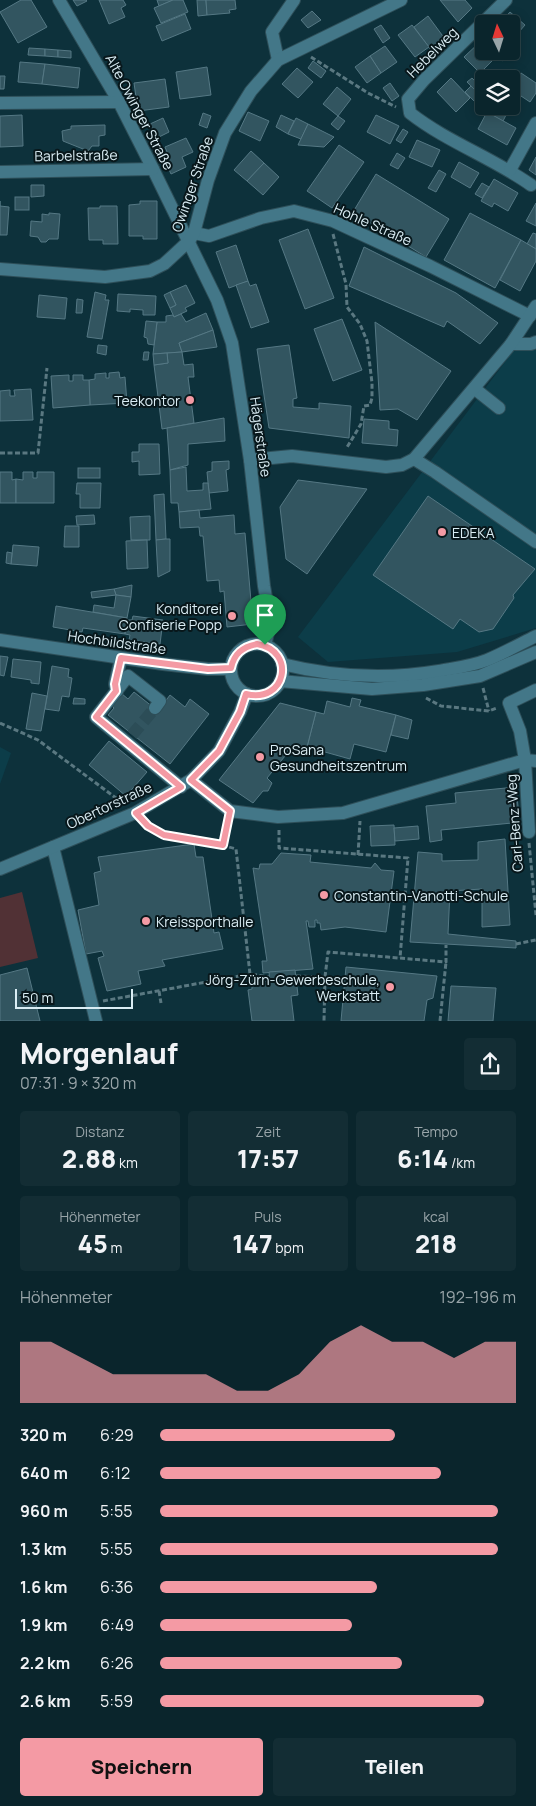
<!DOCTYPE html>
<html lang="de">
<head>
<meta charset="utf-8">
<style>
	body { margin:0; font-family:Manrope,sans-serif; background:#132d34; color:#f1f3f6; height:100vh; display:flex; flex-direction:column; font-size:19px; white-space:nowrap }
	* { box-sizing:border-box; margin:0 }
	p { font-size:16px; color:#99a5a9 }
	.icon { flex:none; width:28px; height:28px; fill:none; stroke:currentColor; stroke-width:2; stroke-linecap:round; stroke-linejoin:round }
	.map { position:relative; height:1021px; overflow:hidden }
	.details { display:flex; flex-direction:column; background:#0a252c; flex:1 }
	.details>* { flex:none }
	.needle { width:32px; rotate:356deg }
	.buttons { position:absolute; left:475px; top:15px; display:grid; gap:10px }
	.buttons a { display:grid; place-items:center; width:45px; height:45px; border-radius:5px; background:#0a252c; box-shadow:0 2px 12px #0003,0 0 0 1px #2a4248; font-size:25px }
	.scale { position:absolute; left:15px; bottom:12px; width:118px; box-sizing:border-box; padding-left:5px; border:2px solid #daedf4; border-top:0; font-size:14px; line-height:18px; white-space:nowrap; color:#daedf4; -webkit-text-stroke:4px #08171b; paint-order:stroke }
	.pin { position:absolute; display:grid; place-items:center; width:42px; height:42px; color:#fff; margin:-51px -21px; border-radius:50% 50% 50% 0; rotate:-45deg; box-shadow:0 0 5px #0007 }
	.pin .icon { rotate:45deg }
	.round { display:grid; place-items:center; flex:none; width:52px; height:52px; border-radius:5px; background:#132d34 }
	.summary { display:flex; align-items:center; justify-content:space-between; height:85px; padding:0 20px }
	h1 { font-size:28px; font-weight:800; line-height:38px }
	.figures { display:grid; grid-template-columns:repeat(3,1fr); gap:8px; height:85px; padding:5px 20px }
	.figures div { display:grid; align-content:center; border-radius:5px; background:#132d34; text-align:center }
	.figures b { font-size:25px; font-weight:800 }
	.figures small { font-size:14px; font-weight:400 }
	.figures p { font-size:14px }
	.chart { height:140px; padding:10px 20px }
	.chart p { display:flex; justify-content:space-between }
	.chart svg { width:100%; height:90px; margin-top:5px; fill:#f49aa4; opacity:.7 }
	.cta { display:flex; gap:10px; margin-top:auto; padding:10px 20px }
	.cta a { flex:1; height:58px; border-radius:5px; background:#f49aa4; color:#111; font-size:20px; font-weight:800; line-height:58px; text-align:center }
	.cta a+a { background:#132d34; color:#f1f3f6 }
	ul { padding:0 20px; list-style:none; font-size:16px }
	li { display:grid; grid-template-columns:80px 60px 1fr; align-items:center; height:38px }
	li i { height:12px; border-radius:6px; background:#f49aa4 }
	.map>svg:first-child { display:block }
	.built { fill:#0c3d49 }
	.green { fill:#513135 }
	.building { fill:#325560; stroke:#557884 }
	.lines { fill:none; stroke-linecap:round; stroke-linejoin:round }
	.minor-tunnel { stroke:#2c4d57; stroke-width:12; stroke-dasharray:12 6; stroke-linecap:butt }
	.minor-casing { stroke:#2e4f59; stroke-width:14 }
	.path { stroke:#5a7881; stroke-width:3; stroke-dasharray:5 2.5; stroke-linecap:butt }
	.minor { stroke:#437788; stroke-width:12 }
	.route-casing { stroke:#fff; stroke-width:10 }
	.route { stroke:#f49aa4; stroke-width:6 }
	.poi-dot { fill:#f49aa4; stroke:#08171b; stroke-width:2 }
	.labels { text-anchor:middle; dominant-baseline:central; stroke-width:4; stroke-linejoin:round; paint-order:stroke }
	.street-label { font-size:14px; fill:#daedf4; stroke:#08171b }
	.poi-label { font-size:14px; fill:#daedf4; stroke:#08171b; text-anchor:start }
</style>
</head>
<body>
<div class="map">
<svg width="536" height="1021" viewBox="0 0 536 1021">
	<rect width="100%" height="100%" fill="#0d313b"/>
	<g class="built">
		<polygon points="536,349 536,628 457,652 328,662 298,637 514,350"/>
		<polygon points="0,747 11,753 0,784"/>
	</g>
	<polygon class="green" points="22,892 38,958 0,967 0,898"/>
	<g class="building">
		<polygon points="21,0 31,0 47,27 18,43 0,12"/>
		<polygon points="73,0 86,0 87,1 77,6"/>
		<polygon points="99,0 123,0 126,5 121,8 125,17 109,24"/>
		<polygon points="157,0 173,0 159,6"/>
		<polygon points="173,0 183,0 188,12 161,23 154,8"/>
		<polygon points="197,0 206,0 207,15 198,16"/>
		<polygon points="206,0 235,0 236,9 229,10 230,13 207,15"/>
		<polygon points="440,0 465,0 472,8 458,22"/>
		<polygon points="312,11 321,20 308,28 301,20"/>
		<polygon points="510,12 525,25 511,41 511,24 499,24"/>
		<polygon points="185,14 191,29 162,41 156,26"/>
		<polygon points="428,16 445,39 431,50 414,27"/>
		<polygon points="381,25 390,38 383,43 374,29"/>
		<polygon points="412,25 429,47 415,57 398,35"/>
		<polygon points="481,41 484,44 484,51 492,51 497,56 480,73 464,57"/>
		<polygon points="385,46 397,62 381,73 370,56"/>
		<polygon points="29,48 45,49 45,56 28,55"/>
		<polygon points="45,49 58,50 58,57 45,56"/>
		<polygon points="58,50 71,51 71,58 58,57"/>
		<polygon points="492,51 503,51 508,56 502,61"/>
		<polygon points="370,56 381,73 367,83 355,67"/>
		<polygon points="313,61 326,71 321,78 308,68"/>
		<polygon points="20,62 45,64 42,84 18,82"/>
		<polygon points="45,64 80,68 78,88 42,84"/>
		<polygon points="207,67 211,95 180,99 176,72"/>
		<polygon points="297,68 313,82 298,98 282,84"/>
		<polygon points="521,73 536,83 536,93 530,102 521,96 518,101 511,96 511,88"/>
		<polygon points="0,76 5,76 4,89 0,89"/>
		<polygon points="451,78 470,98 456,112 437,92"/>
		<polygon points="472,78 481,87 477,92 467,82"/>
		<polygon points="165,79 169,107 138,111 134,83"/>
		<polygon points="390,83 399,96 392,101 383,88"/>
		<polygon points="471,86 482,97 476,103 465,92"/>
		<polygon points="337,87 351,99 338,116 323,104"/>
		<polygon points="493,108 506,115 503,121 490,114"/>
		<polygon points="248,112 269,121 260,141 239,131"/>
		<polygon points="487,112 516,128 507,145 478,129"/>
		<polygon points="203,113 211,116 207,128 199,125"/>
		<polygon points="22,115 23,146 0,147 0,116"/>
		<polygon points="281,115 294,121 288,134 276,127"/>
		<polygon points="376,115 399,126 390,144 367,132"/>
		<polygon points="338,116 345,121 338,130 331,124"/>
		<polygon points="163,118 169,132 157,138 150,124"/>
		<polygon points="296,118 308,124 301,139 288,134"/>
		<polygon points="308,124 334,137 324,147 298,145"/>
		<polygon points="105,125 105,135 99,136 99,146 92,146 88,151 63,141 62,131 71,129 71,126"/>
		<polygon points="403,129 408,132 401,143 396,140"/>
		<polygon points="186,138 193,152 182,157 186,167 171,174 162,154 167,152 165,147"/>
		<polygon points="417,140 440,150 432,167 409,157"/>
		<polygon points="339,145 364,162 332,208 307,191"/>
		<polygon points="251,151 264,163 247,181 234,170"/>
		<polygon points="397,153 405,158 398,169 390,165"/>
		<polygon points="536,157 536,175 529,170"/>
		<polygon points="459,162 479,173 470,188 451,177"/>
		<polygon points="264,163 279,177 263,195 247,181"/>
		<polygon points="439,170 446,174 436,192 428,188"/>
		<polygon points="376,174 449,219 426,257 353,212"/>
		<polygon points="494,179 518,193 508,211 494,203 492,207 481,201"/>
		<polygon points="482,183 489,187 482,198 475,194"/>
		<polygon points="31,185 44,185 44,196 31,197"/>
		<rect x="15" y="197" width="14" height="13"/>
		<polygon points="0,201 0,206 9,207 7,235 0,235"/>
		<polygon points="140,201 157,201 157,239 143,239 143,236 129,236 129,205 140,204"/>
		<polygon points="536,203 536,226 526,221"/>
		<polygon points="100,206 117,206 118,244 103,244 103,240 89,240 88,208 100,208"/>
		<polygon points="49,213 60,214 58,239 49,239 46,242 41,242 38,237 30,236 31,221 42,222 42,214 49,215"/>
		<polygon points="470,213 521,240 495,288 444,260"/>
		<polygon points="308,229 334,298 305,309 279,240"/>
		<polygon points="533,233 536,234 536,249 527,244"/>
		<polygon points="521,240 536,249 536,261 520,291 500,280"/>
		<polygon points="236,245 248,281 229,288 216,252"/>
		<polygon points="364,247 456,293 498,323 480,344 447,321 444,327 349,286"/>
		<polygon points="248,281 250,286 256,284 269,322 251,328 236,285"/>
		<polygon points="186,285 195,303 185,308 187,311 174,317 170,308 176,305 170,292"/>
		<polygon points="95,292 106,295 105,300 109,300 102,339 87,337"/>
		<polygon points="170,292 176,305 170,308 164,295"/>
		<polygon points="118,294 156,296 155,315 143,315 143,310 130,309 130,312 117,311"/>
		<polygon points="39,295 67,298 65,319 37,317"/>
		<polygon points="77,299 83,300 82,313 76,313"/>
		<polygon points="206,313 213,330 179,343 182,352 153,354 157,322 166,322 166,316 173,315 174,317 181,314 186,322"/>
		<polygon points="342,319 362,370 333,381 314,329"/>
		<polygon points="146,321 157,322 154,345 148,344 147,338 144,337"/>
		<polygon points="375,322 451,371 417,420 398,409 380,410"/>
		<polygon points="213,330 217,347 182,352 179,343"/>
		<polygon points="98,345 107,346 106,355 97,353"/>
		<polygon points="289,345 297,398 293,399 293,407 319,409 319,403 351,406 349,438 269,428 257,349"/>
		<polygon points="144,352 149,352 148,360 143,360"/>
		<polygon points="182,352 184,365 193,364 194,377 188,377 194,423 162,429 154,365 168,363 167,353"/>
		<polygon points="167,353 168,363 154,365 153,354"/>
		<polygon points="119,372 120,378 125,377 127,403 90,405 89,380 95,379 95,374 106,373 106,378 109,378 109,373"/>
		<polygon points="69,375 69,381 73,381 73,375 83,375 83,380 89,380 90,405 53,408 51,376"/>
		<polygon points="31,389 33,420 0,421 0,391 10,390 10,396 15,396 14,390"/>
		<polygon points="224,418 225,441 188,444 188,465 170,470 167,428"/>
		<polygon points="364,419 389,421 389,429 398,430 397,446 362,443"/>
		<polygon points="139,444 159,444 160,474 139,475 139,461 132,462 132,452 139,452"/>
		<polygon points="229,461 229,469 226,470 228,491 209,493 207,472 212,471 212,462"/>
		<polygon points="186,467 187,491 203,490 203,483 208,483 211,509 179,512 178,503 171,503 170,470"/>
		<rect x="78" y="468" width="22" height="10"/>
		<polygon points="0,472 12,472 12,480 16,479 16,503 0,503"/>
		<polygon points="23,472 33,472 33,478 37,478 37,472 54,472 54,503 16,503 16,479 23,480"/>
		<polygon points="298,480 367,489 307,574 286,559 280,507"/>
		<polygon points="77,483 101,483 100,508 80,508 80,494 76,494"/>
		<polygon points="164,494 166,539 156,540 154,495"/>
		<polygon points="428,496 535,569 513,595 514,598 493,629 479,632 460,619 453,629 373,575"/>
		<polygon points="199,510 200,518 234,515 235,534 245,533 253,624 227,627 224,591 220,592 219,580 207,581 203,536 200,536 199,527 180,528 179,512"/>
		<polygon points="94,515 95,524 77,525 76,516"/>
		<polygon points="150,516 150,540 131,540 130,517"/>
		<polygon points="65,526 79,526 79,547 64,547"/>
		<polygon points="166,539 170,539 170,571 158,577 156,540"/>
		<polygon points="147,540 148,568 127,569 126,541"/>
		<polygon points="13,545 39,547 37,566 11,564"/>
		<polygon points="7,552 12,553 11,564 6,563"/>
		<polygon points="132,585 131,597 116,595 114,589"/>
		<polygon points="114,589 116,595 92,598 91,592"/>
		<polygon points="116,595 131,597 127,618 93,612 94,605 114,608"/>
		<polygon points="56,606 127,618 125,634 83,628 82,632 53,627"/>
		<polygon points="133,616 163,620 160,644 129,640 130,635 125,634 127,620 132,620"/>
		<polygon points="0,656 8,657 4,676 0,675"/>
		<polygon points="13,659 41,662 39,684 31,683 31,680 11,677"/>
		<polygon points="52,666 69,669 68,677 72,678 69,697 62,696 59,711 45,709"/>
		<polygon points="134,692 158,711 170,695 185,707 190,699 209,714 170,764 108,715 114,708 111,705 121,693 128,699"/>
		<polygon points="32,693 47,696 41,731 26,729"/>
		<polygon points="74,698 85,699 85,704 73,704"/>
		<polygon points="352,698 361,700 359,706 396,715 386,752 354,744 350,759 307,747 316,712 324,714 327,701 350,707"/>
		<polygon points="280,703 316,712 307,747 300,746 290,750 267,778 272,783 268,791 263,791 253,803 219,780"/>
		<polygon points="396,715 412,720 408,739 391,735"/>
		<polygon points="109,741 147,772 126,796 89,765"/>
		<polygon points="516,787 519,816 511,817 512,823 441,830 442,840 430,842 426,806 456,803 455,793"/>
		<polygon points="394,825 395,845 371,846 370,826"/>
		<polygon points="418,826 419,839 395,841 394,828"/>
		<polygon points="505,839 510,925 482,927 482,889 450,891 448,934 516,941 516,948 410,942 418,852 442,854 442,861 478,860 478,842"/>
		<polygon points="194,844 196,857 203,857 214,933 219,932 223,949 162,960 165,966 138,971 141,984 107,991 98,958 104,956 102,951 86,954 78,910 99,905 94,873 101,871 98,857"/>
		<polygon points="281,853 311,855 310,862 371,868 375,863 381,870 394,871 386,932 345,927 321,930 320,923 317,923 317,920 315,920 315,927 309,927 308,921 306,921 313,969 263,973 262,961 267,961 253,868 259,869 260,864 272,864"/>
		<polygon points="346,967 437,976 433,998 427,1000 424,1021 341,1021"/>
		<polygon points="27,968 40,1021 0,1021 0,975"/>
		<polygon points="295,970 298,995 291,996 294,1021 252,1021 248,990 252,989 252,980 270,982 269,972"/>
		<polygon points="451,986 496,988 493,1021 448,1021"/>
	</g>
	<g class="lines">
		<polyline class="minor-tunnel" points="132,735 155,708"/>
		<defs>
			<g id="minor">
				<polyline points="59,0 119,102 153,169 217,300 232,343 250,460 264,586 269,614 268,633 265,645"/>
				<path d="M506,0L424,80L408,99L410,113C447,142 493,158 531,185"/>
				<polyline points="278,60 272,32 294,0"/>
				<polyline points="0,103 119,102"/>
				<polyline points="510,170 536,123"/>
				<polyline points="0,172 153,169"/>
				<polyline points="194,233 209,236 261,218 294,211 333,221 430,266 530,316"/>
				<polyline points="0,269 105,277 150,271 164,264 189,241 194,233 208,180 225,133 251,91 278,60 401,0"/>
				<polyline points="511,344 531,344 536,342"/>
				<polyline points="475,389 499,408"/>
				<polyline points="414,459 435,472 536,542"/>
				<polyline points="250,460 292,456 386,467 402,465 414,459 511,344 536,306"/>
				<polyline points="0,640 163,664 208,669 231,669"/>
				<circle cx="257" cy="670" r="26"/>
				<path d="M282,664C334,677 385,680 439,671C455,668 472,666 487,660C504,653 520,644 536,636"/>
				<polyline points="280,681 372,689 423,685 480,676 536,652"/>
				<polyline points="117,691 115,684 121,658"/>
				<polyline points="155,708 160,701 128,676 96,717 181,787"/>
				<polyline points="191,780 230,811 278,817 343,813 525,760 536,761"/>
				<polyline points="529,832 525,760 520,731 509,703 536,690"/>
				<polyline points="53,847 96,1021"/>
				<polyline points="0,869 135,813 191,780 219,751 240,712 247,694"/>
			</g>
		</defs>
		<use href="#minor" class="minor-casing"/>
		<g class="path">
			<polyline points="311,57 368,93 396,107"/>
			<polyline points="333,234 346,284 347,307 360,324 367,341 372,383 372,398 370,405 364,406 361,424 346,449"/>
			<polyline points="0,453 38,453 47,368"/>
			<polyline points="483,688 489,711"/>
			<polyline points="426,698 441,706 489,711 497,708"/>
			<polyline points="0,723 38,740 124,804"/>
			<path d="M144,822C164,843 208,840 236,849L250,974L269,977"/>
			<polyline points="279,830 279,848 408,858 400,958"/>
			<polyline points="529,843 536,915"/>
			<polyline points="223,845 227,823"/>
			<polyline points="358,855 360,821"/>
			<polyline points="516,944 536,940"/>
			<polyline points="296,976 325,977 324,1021"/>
			<polyline points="325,977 328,952 446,962 446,945"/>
			<polyline points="159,991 161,1003"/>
			<polyline points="103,1001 250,974"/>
			<polyline points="440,1021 446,962"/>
		</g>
		<use href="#minor" class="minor"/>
	</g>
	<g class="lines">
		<defs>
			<path id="route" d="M257,644C297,651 286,704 246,694L240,712L219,751L191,780L230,811L223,845L164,835L148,826L136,813L181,787L96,717L116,691L115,684L121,658L208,669L231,668C234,654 242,647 257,644Z"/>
		</defs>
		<use href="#route" class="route-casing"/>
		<use href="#route" class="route"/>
	</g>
	<g class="poi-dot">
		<circle cx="190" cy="400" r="5"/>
		<circle cx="442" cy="532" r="5"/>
		<circle cx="232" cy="616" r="5"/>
		<circle cx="260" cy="757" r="5"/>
		<circle cx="324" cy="895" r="5"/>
		<circle cx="146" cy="921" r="5"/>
		<circle cx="390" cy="987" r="5"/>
	</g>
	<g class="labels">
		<g class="street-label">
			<text transform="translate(432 52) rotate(-45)">Hebelweg</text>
			<text transform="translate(140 112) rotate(62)">Alte Owinger Straße</text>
			<text transform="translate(76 155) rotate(-1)">Barbelstraße</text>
			<text transform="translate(192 184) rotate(-71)">Owinger Straße</text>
			<text transform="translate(373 224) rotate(24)">Hohle Straße</text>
			<text transform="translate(261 437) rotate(82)">Hägerstraße</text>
			<text transform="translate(117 642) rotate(8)">Hochbildstraße</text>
			<text transform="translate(109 805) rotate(-25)">Obertorstraße</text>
			<text transform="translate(514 823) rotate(-94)">Carl-Benz-Weg</text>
		</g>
		<g class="poi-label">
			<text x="180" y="400" text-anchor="end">Teekontor</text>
			<text x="452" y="532">EDEKA</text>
			<text x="222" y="608" text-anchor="end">Konditorei<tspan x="222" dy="16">Confiserie Popp</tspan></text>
			<text x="270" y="749">ProSana<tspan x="270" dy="16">Gesundheitszentrum</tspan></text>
			<text x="334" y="895">Constantin-Vanotti-Schule</text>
			<text x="156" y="921">Kreissporthalle</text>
			<text x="380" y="979" text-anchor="end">Jörg-Zürn-Gewerbeschule,<tspan x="380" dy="16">Werkstatt</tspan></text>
		</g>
	</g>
</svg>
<div class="buttons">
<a><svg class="needle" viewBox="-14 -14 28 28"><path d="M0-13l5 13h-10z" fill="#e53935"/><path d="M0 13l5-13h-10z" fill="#99a5a9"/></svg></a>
<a><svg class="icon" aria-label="layers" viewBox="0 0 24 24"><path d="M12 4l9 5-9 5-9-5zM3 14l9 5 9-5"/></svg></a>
</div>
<div class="scale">50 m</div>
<div class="pin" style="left:265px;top:645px;background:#1e9e55"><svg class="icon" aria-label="arrive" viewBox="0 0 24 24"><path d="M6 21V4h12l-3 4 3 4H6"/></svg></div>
</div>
<section class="details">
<div class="summary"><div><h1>Morgenlauf</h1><p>07:31 · 9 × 320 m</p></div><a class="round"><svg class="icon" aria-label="share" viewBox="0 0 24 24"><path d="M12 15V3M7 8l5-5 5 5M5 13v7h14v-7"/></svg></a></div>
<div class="figures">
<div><p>Distanz</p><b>2.88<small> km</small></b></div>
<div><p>Zeit</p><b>17:57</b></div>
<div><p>Tempo</p><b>6:14<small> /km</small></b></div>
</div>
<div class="figures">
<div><p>Höhenmeter</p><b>45<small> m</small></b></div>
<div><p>Puls</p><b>147<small> bpm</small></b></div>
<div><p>kcal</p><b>218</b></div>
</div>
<div class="chart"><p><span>Höhenmeter</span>192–196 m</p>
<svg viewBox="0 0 160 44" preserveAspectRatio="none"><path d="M0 44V14L10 14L20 22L30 30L40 30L50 30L60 30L70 38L80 38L90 30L100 14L110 6L120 14L130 14L140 22L150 14L160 14V44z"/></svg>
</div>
<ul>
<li><b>320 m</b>6:29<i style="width:66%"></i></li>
<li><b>640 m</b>6:12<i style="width:79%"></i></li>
<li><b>960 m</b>5:55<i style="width:95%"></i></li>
<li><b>1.3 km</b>5:55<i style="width:95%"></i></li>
<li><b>1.6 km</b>6:36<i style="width:61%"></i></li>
<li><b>1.9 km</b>6:49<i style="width:54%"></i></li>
<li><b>2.2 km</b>6:26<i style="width:68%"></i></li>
<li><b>2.6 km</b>5:59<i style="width:91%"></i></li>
</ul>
<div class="cta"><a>Speichern</a><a>Teilen</a></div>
</section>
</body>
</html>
